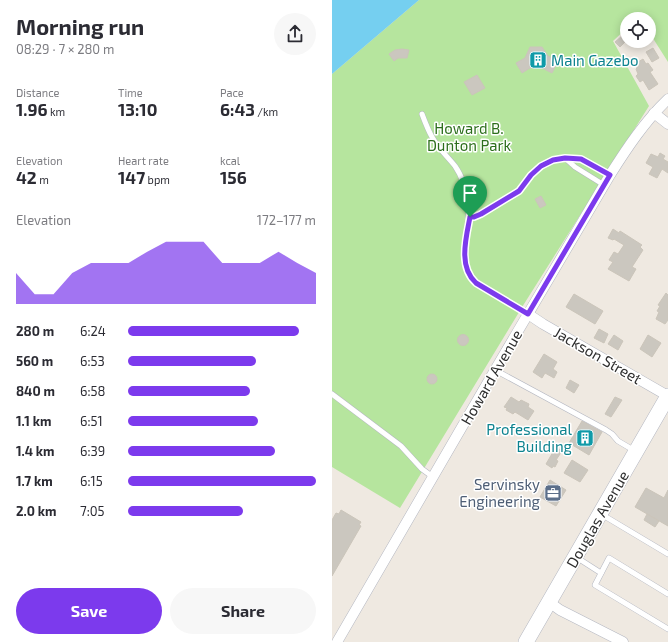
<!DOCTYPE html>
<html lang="en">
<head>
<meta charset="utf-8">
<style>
	body { margin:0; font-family:"Exo 2",sans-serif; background:#f7f7f7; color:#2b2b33; height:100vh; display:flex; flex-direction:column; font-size:15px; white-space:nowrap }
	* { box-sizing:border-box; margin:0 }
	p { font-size:13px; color:#7c7c81 }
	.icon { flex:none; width:22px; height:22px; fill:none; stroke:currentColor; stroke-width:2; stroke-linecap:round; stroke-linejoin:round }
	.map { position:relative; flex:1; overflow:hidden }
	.details { display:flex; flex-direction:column; background:#fff; width:332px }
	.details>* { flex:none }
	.controls { position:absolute; left:288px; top:12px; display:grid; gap:8px }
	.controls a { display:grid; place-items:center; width:36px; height:36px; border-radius:50%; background:#fff; box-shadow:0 2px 10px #0003; font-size:20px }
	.pin { position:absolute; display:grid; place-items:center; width:34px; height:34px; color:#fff; margin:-41px -17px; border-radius:50% 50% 50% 0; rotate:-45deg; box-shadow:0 0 4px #0007 }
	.pin .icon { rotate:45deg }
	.round { display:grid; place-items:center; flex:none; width:42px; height:42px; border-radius:21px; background:#f7f7f7 }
	.head { display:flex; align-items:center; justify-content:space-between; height:68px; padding:0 16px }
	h1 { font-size:22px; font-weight:700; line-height:30px }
	.metrics { display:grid; grid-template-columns:repeat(3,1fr); gap:6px; height:68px; padding:4px 16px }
	.metrics div { display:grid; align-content:center }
	.metrics b { font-size:17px; font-weight:700 }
	.metrics small { font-size:11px; font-weight:400 }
	.metrics p { font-size:11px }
	.chart { height:112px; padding:8px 16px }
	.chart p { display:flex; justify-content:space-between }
	.chart svg { width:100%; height:72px; margin-top:4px; fill:#7c3aed; opacity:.7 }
	.primary-button { display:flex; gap:8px; margin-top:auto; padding:8px 16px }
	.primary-button a { flex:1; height:46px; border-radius:24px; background:#7c3aed; color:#fff; font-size:16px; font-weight:700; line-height:46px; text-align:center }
	.primary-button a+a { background:#f7f7f7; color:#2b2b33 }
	ul { padding:0 16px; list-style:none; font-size:13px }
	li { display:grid; grid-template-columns:64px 48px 1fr; align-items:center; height:30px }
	li i { height:10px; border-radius:5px; background:#7c3aed }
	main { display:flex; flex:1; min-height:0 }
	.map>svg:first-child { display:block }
	.green { fill:#b6e59e }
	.water { fill:#75cff0 }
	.building { fill:#cbc7bf; stroke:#cbc5ba }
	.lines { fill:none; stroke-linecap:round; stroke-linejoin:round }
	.lane-casing { stroke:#b4b7c1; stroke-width:6 }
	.street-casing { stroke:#b4b7c1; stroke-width:11 }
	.secondary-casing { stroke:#b4b7c1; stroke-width:16 }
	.lane { stroke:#fff; stroke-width:5 }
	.street { stroke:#fff; stroke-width:10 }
	.secondary { stroke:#fff; stroke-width:15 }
	.route-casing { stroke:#fff; stroke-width:8 }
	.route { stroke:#7c3aed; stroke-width:5 }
	.labels { text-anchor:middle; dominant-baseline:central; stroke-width:3; stroke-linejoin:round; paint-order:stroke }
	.culture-label { font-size:15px; fill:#0d838f; stroke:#fff; text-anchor:start }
	.park-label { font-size:15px; fill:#2c6e1b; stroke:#fff }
	.street-label { font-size:15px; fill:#2e2e2e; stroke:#fff }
	.service-label { font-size:15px; fill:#4e5e75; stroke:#fff; text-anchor:end }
</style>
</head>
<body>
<main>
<section class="details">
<div class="head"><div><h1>Morning run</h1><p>08:29 · 7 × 280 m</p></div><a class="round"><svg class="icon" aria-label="share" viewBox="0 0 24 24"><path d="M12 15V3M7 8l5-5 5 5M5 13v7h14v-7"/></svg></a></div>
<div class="metrics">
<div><p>Distance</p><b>1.96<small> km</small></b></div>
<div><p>Time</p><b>13:10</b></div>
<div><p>Pace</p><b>6:43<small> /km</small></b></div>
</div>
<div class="metrics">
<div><p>Elevation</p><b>42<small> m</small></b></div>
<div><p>Heart rate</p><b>147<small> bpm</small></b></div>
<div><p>kcal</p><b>156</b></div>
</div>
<div class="chart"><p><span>Elevation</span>172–177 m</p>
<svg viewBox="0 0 160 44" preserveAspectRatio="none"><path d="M0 44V25L10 38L20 38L30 25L40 19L50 19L60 19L70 12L80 6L90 6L100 6L110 19L120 19L130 19L140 12L150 19L160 25V44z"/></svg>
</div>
<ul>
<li><b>280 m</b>6:24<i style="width:91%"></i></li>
<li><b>560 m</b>6:53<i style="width:68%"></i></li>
<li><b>840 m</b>6:58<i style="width:65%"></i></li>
<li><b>1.1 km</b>6:51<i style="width:69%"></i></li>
<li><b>1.4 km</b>6:39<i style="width:78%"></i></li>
<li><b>1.7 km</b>6:15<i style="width:100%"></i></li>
<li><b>2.0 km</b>7:05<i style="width:61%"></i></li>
</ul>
<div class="primary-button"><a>Save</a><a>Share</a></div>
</section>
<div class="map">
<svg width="336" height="642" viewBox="0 0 336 642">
	<rect width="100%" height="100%" fill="#efe9e1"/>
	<polygon class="green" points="87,0 336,0 336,62 317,32 317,19 309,19 308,17 306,19 295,19 295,28 281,41 317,106 192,304 68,508 0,467 0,74"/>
	<polygon class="water" points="0,0 87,0 0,74"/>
	<g class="building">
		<polygon points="291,35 295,40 288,47 283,42"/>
		<polygon points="198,47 210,47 216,56 226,61 220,73 208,67 198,68 190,73 184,63 193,58"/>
		<polygon points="321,48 327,58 320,62 314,52"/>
		<polygon points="70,49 77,50 75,58 66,58 62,61 57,54 63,50"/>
		<polygon points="311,59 314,64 316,63 321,70 318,72 326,84 317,90 311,80 308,82 304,76 306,74 304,69 305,68 303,64"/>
		<polygon points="145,75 153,88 140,95 132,82"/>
		<polygon points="328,153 333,156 331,159 336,162 336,173 330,169 325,178 317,174 321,167 314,163 319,154 326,157"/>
		<polygon points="209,196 214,205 208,208 203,199"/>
		<polygon points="281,229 287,233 288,231 310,245 308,247 311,250 300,267 304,269 297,281 276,269 281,262 277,260 282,252 286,254 292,245 282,239 281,240 276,238"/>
		<polygon points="334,293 336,295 336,320 333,324 324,319 327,312 325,311 328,306 326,305"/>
		<polygon points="242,294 271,311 263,324 234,307"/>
		<polygon points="267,329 276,334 272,343 262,338"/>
		<circle cx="131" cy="340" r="5.5"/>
		<polygon points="282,335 291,341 286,350 276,344"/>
		<polygon points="316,335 329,343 320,357 308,349"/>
		<polygon points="212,354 225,362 221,369 225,372 222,378 213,373 210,378 201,372"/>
		<circle cx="100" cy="379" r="5"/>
		<polygon points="238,380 247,385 242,393 234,388"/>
		<polygon points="179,397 187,402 189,400 197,404 196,407 202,411 196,420 183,412 181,414 174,410 175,408 172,407"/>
		<polygon points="283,397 290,400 279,417 273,414"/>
		<polygon points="250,421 270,432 257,455 237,443"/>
		<polygon points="224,447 230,451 224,460 226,461 223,467 221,466 220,468 214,464"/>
		<polygon points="240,460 256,470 248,482 232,473"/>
		<polygon points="218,480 234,490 224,506 208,497"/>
		<polygon points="314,488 332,498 336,490 336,526 303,507"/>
		<polygon points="9,510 29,522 27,525 29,526 0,576 0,520 4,513 7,514"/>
		<polygon points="315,514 327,521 323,527 312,520"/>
	</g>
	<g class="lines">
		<defs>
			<g id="lane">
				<path d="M90,114C93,122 96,130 100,137C106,148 115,156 123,166C130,176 135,191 136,203C140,229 122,263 143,283L196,314"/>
				<polyline points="272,185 243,167 233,158 249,159 278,175"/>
				<polyline points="138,217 142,217 149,213 187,191 199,175 209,166 221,160 233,158"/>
				<polyline points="163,370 274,430 280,434 286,441 303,451"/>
				<polyline points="0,394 69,446 90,469 101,477"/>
				<polyline points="269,514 336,554"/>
				<polyline points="244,557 269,573"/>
				<polyline points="336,594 277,558 263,585 336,629"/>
			</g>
			<g id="street">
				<polyline points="322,113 336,124"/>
				<polyline points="196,314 211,324 336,396"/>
				<polyline points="217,602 228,610 291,642"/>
				<path d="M5,642L163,370L278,175C295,148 313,121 336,99"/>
			</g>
			<polyline id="secondary" points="194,642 336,396"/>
		</defs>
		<use href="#lane" class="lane-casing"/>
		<use href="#street" class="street-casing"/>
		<use href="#secondary" class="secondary-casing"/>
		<use href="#lane" class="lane"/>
		<use href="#street" class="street"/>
		<use href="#secondary" class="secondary"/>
	</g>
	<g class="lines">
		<defs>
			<path id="route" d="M233,158L249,159L278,175L196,314L144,283C126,267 134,238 138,217H142L149,214L187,191L199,175L209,166L221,160Z"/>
		</defs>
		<use href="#route" class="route-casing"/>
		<use href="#route" class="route"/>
	</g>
	<defs>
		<symbol id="building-square" viewBox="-11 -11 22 22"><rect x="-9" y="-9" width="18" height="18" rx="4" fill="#0f9aa8" stroke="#fff"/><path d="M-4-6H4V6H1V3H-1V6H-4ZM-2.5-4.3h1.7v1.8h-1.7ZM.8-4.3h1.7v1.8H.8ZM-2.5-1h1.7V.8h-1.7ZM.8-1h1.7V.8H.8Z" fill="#fff"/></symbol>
		<symbol id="office-square" viewBox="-11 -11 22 22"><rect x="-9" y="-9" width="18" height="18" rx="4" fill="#5c6f8a" stroke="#fff"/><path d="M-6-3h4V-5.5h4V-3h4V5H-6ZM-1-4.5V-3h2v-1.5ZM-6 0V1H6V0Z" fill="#fff"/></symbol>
	</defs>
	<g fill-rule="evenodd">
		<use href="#building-square" x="196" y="50" width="20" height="20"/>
		<use href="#building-square" x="243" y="428" width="20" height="20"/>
		<use href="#office-square" x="211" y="483" width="20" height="20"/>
	</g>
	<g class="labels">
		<g class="culture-label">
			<text x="219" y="60">Main Gazebo</text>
			<text x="240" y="429" text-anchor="end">Professional<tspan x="240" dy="17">Building</tspan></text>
		</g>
		<g class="park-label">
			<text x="137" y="128">Howard B.<tspan x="137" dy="17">Dunton Park</tspan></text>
		</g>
		<g class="street-label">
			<text transform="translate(266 355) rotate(30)">Jackson Street</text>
			<text transform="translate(159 377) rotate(-60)">Howard Avenue</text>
			<text transform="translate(265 519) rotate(-60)">Douglas Avenue</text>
		</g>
		<g class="service-label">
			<text x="208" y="484">Servinsky<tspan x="208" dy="17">Engineering</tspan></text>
		</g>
	</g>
</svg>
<div class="controls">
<a><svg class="icon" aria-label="locate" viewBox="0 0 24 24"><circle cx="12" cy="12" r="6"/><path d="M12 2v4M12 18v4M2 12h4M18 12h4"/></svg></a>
</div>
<div class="pin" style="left:138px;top:217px;background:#1e9e55"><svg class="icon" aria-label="arrive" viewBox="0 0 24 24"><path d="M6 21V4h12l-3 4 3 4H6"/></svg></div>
</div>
</main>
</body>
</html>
